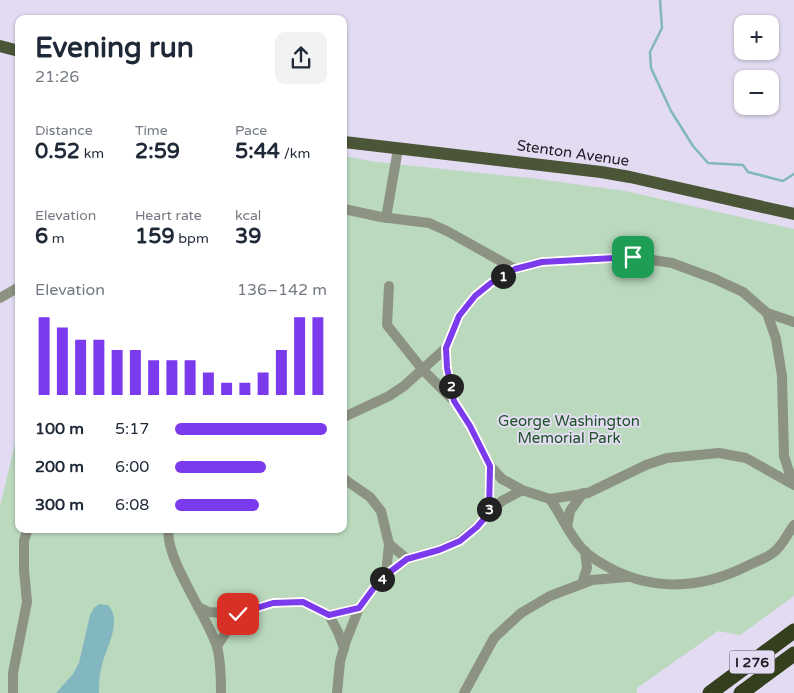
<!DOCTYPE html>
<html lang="en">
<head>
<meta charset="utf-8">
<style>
	body { margin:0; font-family:"Varela Round",sans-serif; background:#f2f2f3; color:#1f2937; height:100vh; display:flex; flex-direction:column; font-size:19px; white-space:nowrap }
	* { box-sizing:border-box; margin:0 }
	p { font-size:16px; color:#747a83 }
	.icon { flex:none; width:28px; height:28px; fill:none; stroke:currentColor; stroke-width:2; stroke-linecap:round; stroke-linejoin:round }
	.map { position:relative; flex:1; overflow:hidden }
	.sheet { position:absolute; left:15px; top:15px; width:332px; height:518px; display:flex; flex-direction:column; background:#fff; border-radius:10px; box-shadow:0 1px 4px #0004 }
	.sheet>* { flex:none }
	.tools { position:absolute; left:734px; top:15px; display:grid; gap:10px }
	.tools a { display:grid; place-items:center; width:45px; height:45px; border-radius:10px; background:#fff; box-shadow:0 1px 4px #0004; font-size:25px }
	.pin { position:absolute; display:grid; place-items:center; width:42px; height:42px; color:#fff; margin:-21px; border-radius:10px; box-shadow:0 2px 8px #0006 }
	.km { position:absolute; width:25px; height:25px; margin:-12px; border-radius:50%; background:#222; color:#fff; font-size:14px; line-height:25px; text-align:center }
	.round { display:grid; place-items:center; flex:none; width:52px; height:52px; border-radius:10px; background:#f2f2f3 }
	.overview { display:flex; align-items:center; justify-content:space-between; height:85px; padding:0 20px }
	h1 { font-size:28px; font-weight:800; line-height:38px }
	.stats { display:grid; grid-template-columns:repeat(3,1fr); gap:8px; height:85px; padding:5px 20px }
	.stats div { display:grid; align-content:center }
	.stats b { font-size:21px; font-weight:800 }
	.stats small { font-size:14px; font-weight:400 }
	.stats p { font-size:14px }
	.chart { height:140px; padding:10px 20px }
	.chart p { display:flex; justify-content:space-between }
	.chart svg { width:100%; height:90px; margin-top:5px; stroke:#7c3aed; stroke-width:6 }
	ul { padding:0 20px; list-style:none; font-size:16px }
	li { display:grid; grid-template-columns:80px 60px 1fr; align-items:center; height:38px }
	li i { height:12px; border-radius:6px; background:#7c3aed }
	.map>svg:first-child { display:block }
	.green { fill:#bad9bd }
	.water { fill:#82b7bf }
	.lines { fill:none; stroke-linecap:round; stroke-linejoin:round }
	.stream { stroke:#82b7bf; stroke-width:2.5 }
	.minor { stroke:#8d9382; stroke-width:10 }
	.major { stroke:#4b5537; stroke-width:12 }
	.highway { stroke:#34401d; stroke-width:15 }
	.route-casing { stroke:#fff; stroke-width:10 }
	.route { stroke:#7c3aed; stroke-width:6 }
	.labels { text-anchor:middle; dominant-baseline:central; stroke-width:4; stroke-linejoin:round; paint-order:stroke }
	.shield { fill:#e2dbf1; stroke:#595561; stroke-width:1 }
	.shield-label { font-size:14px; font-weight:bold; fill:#1e1c23 }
	.street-label { font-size:15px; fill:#1e1c23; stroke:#e2dbf1 }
	.park-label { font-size:15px; fill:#1d5128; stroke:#e2dbf1 }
</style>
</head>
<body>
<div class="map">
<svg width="794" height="693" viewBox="0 0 794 693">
	<rect width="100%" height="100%" fill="#e2dbf1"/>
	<polygon class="green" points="344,156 376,162 530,178 625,191 794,229 794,596 740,635 718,631 637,688 637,693 0,693 0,506 18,431 19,529 344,529"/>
	<path class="water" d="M99,604L108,605C123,621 106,648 102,665C99,674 99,684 99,693H56L73,674L79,663L90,615L94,608Z"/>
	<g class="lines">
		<polyline class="stream" points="660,0 662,28 650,52 651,68 671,111 693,146 708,163 743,165 748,172 783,181 794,174"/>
		<g class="minor">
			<polyline points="344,209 381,217 429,223 447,231 515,269"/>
			<polyline points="386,218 398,149"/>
			<polyline points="389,286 387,325 422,369 454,401"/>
			<polyline points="0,298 19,287"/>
			<polyline points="767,313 794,322"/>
			<polyline points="344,417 389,396 404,386 446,348"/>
			<polyline points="793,484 784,456 782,376 776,339 767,313 743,292 715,279 672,263 633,257 542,262 515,269 491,283 475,296 459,316 446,348 447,368 454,401 470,426 490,466 502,479 522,490 550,499 588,493 646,465 667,458 719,453 746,458 794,485"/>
			<path d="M550,499C562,516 573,543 589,555C638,591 693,593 747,566C755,562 767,558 774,552C782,546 788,533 794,525"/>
			<polyline points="489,513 490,466"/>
			<polyline points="567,527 570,511 583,493"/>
			<path d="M169,529C163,555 209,619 217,647C221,661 221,678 221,693"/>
			<polyline points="389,544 407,559"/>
			<polyline points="386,575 407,559 439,550 459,541 477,527 489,513 502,501 522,490"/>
			<polyline points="582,584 587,568 585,551"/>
			<polyline points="198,607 209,612 238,614 273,603 303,602 329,615 359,608"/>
			<polyline points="329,615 338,632 344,648"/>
			<polyline points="217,646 238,614"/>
			<polyline points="13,693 13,673 27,602 24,570 24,540 28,529"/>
			<polyline points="337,693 340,662 346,641 359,608 373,589 386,575 389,544 381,511 370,497 344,479"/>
			<polyline points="464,693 494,638 521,613 550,596 592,580 627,577"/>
		</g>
		<g class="major">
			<polyline points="0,46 19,51"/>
			<polyline points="344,142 601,172 630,177 794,214"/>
		</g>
		<g class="highway">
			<polyline points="710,693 794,631"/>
			<polyline points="741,693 794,654"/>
		</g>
	</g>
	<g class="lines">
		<defs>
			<polyline id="route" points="238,614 273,603 303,602 329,615 359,608 373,589 386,575 407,559 439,550 460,541 477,527 489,513 490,466 470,426 454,401 447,368 446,348 459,316 475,296 491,283 515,269 542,262 633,257"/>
		</defs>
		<use href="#route" class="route-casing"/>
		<use href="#route" class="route"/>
	</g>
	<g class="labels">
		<rect class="shield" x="729.5" y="650.5" width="45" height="23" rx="4"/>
		<g class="shield-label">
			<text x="752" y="662">I 276</text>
		</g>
		<g class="street-label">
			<text transform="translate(573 153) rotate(8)">Stenton Avenue</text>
		</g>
		<g class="park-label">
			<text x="569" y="421">George Washington<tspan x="569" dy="17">Memorial Park</tspan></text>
		</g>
	</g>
</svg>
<div class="tools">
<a>+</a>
<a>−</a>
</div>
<div class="pin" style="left:633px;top:257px;background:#1e9e55"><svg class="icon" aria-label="arrive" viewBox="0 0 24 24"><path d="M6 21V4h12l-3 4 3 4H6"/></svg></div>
<div class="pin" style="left:238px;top:614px;background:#d93025"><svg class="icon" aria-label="check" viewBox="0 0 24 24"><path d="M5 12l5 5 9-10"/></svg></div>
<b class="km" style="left:503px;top:276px">1</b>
<b class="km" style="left:451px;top:386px">2</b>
<b class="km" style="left:489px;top:509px">3</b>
<b class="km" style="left:382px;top:579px">4</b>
<section class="sheet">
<div class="overview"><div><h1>Evening run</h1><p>21:26</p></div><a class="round"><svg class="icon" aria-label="share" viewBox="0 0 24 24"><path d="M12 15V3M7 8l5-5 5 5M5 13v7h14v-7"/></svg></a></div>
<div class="stats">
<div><p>Distance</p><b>0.52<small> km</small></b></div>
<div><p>Time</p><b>2:59</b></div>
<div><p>Pace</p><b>5:44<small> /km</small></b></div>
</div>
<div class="stats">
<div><p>Elevation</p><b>6<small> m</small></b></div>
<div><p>Heart rate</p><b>159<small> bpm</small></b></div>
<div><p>kcal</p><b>39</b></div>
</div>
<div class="chart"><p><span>Elevation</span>136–142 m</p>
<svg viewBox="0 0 160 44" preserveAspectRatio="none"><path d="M5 44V6M15 44V11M25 44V17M35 44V17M45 44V22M55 44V22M65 44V27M75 44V27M85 44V27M95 44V33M105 44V38M115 44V38M125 44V33M135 44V22M145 44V6M155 44V6"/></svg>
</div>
<ul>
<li><b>100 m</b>5:17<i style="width:100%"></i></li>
<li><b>200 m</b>6:00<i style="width:60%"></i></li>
<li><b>300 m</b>6:08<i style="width:55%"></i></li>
</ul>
</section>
</div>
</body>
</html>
